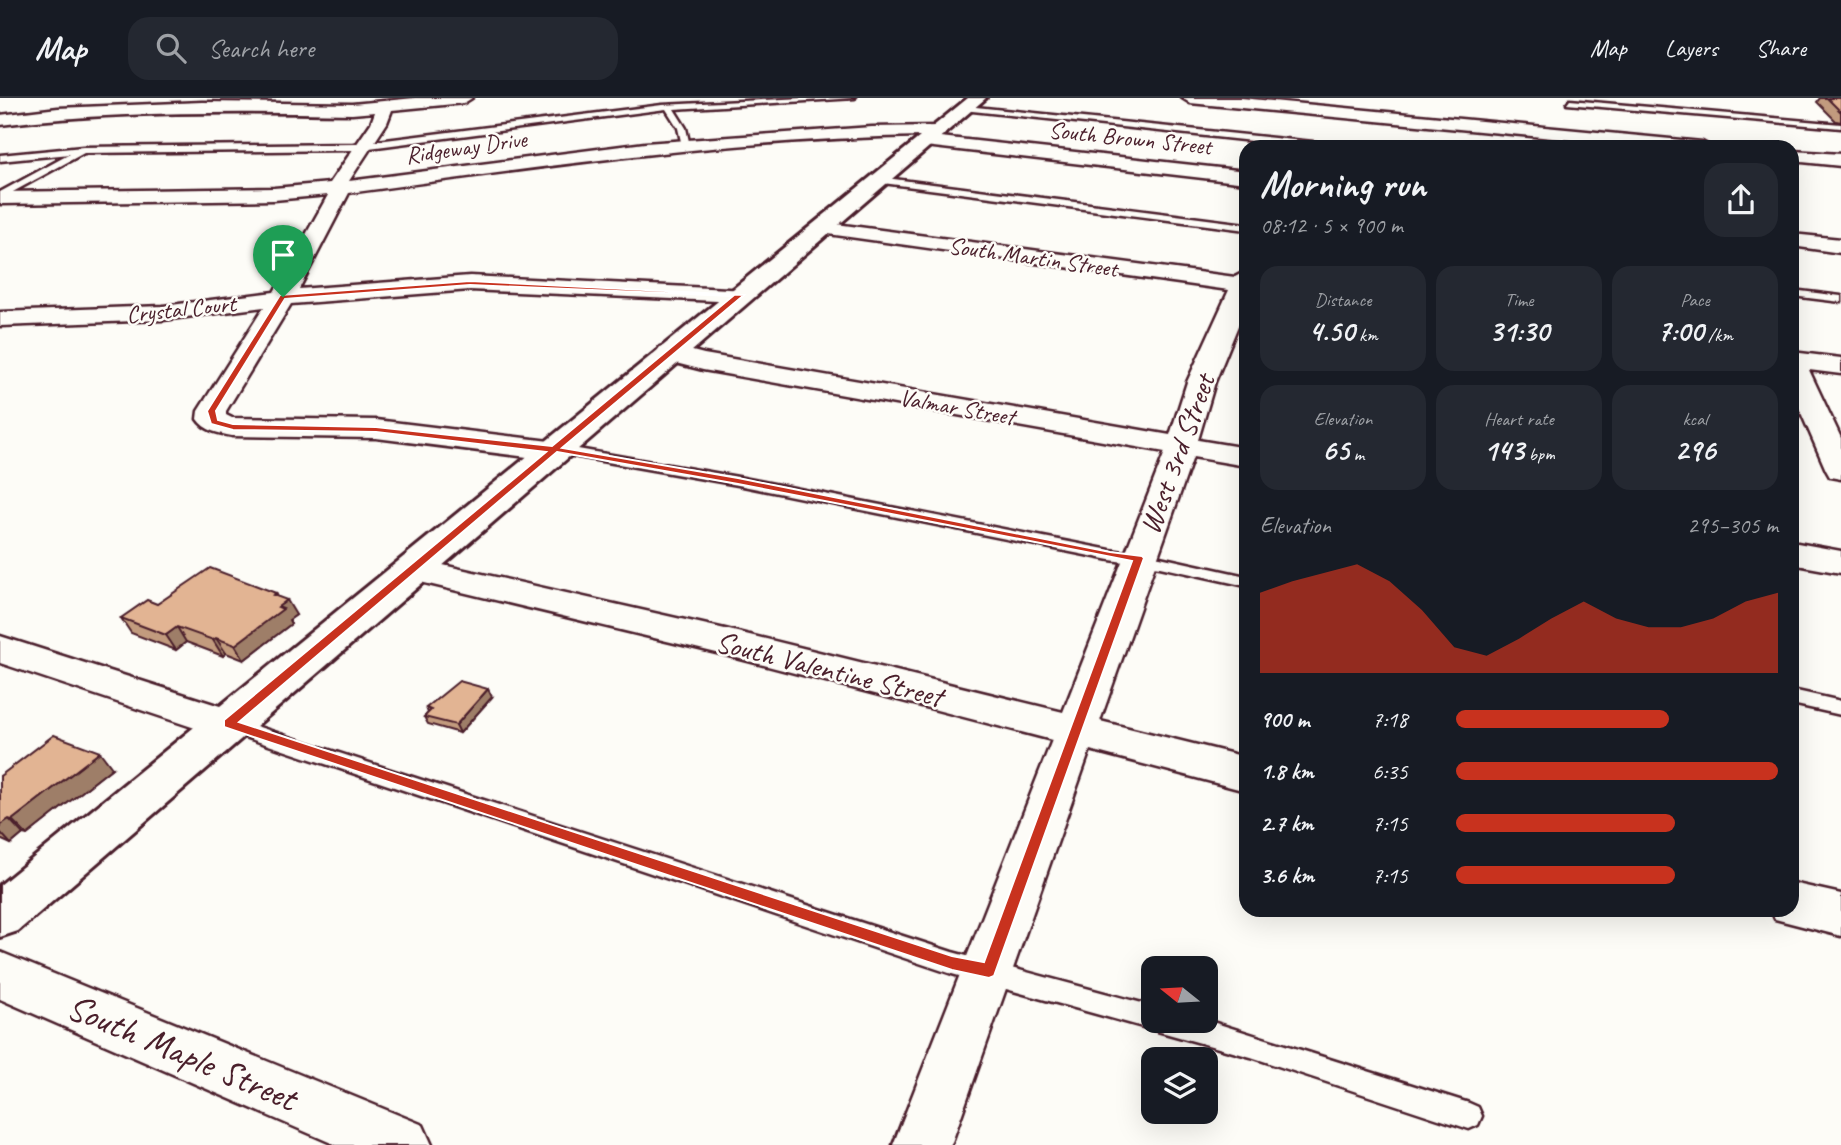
<!DOCTYPE html>
<html lang="en">
<head>
<meta charset="utf-8">
<style>
	body { margin:0; font-family:Caveat,sans-serif; background:#242831; color:#f1f3f6; height:100vh; display:flex; flex-direction:column; font-size:26px; white-space:nowrap }
	* { box-sizing:border-box; margin:0 }
	p { font-size:23px; color:#9ea1a6 }
	.icon { flex:none; width:38px; height:38px; fill:none; stroke:currentColor; stroke-width:2; stroke-linecap:round; stroke-linejoin:round }
	.map { position:relative; flex:1; overflow:hidden }
	.side { position:absolute; left:1239px; top:42px; width:560px; height:777px; display:flex; flex-direction:column; background:#171b24; border-radius:21px; box-shadow:0 7px 28px #0002 }
	.side>* { flex:none }
	.needle { width:46px; rotate:288deg }
	.fabs { position:absolute; left:1141px; top:858px; display:grid; gap:14px }
	.fabs a { display:grid; place-items:center; width:77px; height:77px; border-radius:14px; background:#171b24; box-shadow:0 7px 28px #0002; font-size:35px }
	.pin { position:absolute; display:grid; place-items:center; width:60px; height:60px; color:#fff; margin:-72px -30px; border-radius:50% 50% 50% 0; rotate:-45deg; box-shadow:0 0 7px #0007 }
	.pin .icon { rotate:45deg }
	.round { display:grid; place-items:center; flex:none; width:74px; height:74px; border-radius:21px; background:#242831 }
	.overview { display:flex; align-items:center; justify-content:space-between; height:119px; padding:0 21px }
	h1 { font-size:38px; font-weight:800; line-height:52px }
	.figures { display:grid; grid-template-columns:repeat(3,1fr); gap:10px; height:119px; padding:7px 21px }
	.figures div { display:grid; align-content:center; border-radius:18px; background:#242831; text-align:center }
	.figures b { font-size:30px; font-weight:800 }
	.figures small { font-size:19px; font-weight:400 }
	.figures p { font-size:19px }
	.chart { height:196px; padding:14px 21px }
	.chart p { display:flex; justify-content:space-between }
	.chart svg { width:100%; height:126px; margin-top:7px; fill:#c8321e; opacity:.7 }
	ul { padding:0 21px; list-style:none; font-size:23px }
	li { display:grid; grid-template-columns:112px 84px 1fr; align-items:center; height:52px }
	li i { height:18px; border-radius:9px; background:#c8321e }
	header { display:flex; align-items:center; gap:42px; box-sizing:border-box; height:98px; padding:0 35px; background:#171b24; border-bottom:2px solid #363941 }
	header strong { font-size:33px }
	nav { display:flex; gap:38px; margin-inline-start:auto; font-size:24px }
	.search { width:490px; height:63px; background:#242831; display:flex; align-items:center; gap:18px; box-sizing:border-box; padding:0 24px; border-radius:21px; color:#9ea1a6; font-size:26px }
	.map>svg:first-child { display:block }
	.lines { fill:none; stroke-linecap:round; stroke-linejoin:round }
	.service-casing { stroke:#4a1f2b; stroke-width:5 }
	.minor-casing { stroke:#4a1f2b; stroke-width:5 }
	.secondary-casing { stroke:#4a1f2b; stroke-width:6 }
	.service { fill:#fdfcf7; fill-rule:evenodd }
	.minor { fill:#fdfcf7; fill-rule:evenodd }
	.secondary { fill:#fdfcf7; fill-rule:evenodd }
	.wall { fill:#c29b7e; stroke:#4a1f2b; stroke-width:2 }
	.shaded-wall { fill:#9e7e67; stroke:#4a1f2b; stroke-width:2 }
	.building { fill:#e2b493; stroke:#4a1f2b; stroke-width:2 }
	.route { fill:#c8321e; stroke:#fff; stroke-width:2; fill-rule:evenodd }
	.labels { text-anchor:middle; dominant-baseline:central; stroke-width:5; stroke-linejoin:round; paint-order:stroke }
	.far-street-label { font-size:24px; fill:#4a1f2b; stroke:#fdfcf7 }
	.street-label { font-size:30px; fill:#4a1f2b; stroke:#fdfcf7 }
	.near-street-label { font-size:37px; fill:#4a1f2b; stroke:#fdfcf7 }
</style>
</head>
<body>
<header>
<strong>Map</strong>
<div class="search"><svg class="icon" aria-label="search" viewBox="0 0 24 24"><circle cx="10" cy="10" r="6"/><path d="M15 15l6 6"/></svg>Search here</div>
<nav><a>Map</a><a>Layers</a><a>Share</a></nav>
</header>
<div class="map">
<svg width="1841" height="1047" viewBox="0 0 1841 1047">
	<rect width="100%" height="100%" fill="#fdfcf7"/>
	<filter id="ink" filterUnits="userSpaceOnUse"><feTurbulence type="fractalNoise" baseFrequency=".0143" numOctaves="2"/><feDisplacementMap in="SourceGraphic" scale="14" xChannelSelector="R" yChannelSelector="G"/><feConvolveMatrix kernelMatrix="1 2 1 2 8 2 1 2 1" color-interpolation-filters="sRGB"/></filter>
	<g filter="url(#ink)">
		<g class="lines">
			<defs>
				<g id="service">
					<polygon points="803,0 855,0 674,11 686,30 690,48 686,51 682,48 678,30 666,11 354,52 84,55 0,101 0,94 70,56 0,63 0,57 83,49 354,46 662,7"/>
					<polygon points="1570,2 1841,26 1841,30 1567,6"/>
					<polygon points="966,8 1333,46 1337,49 1309,49 963,12"/>
					<polygon points="878,79 1246,126 1246,132 875,84 875,80"/>
					<polygon points="1792,192 1841,198 1841,204 1792,198"/>
					<polygon points="555,347 738,379 1110,452 1160,459 1246,478 1246,488 1160,469 1110,462 738,387 550,354 550,348"/>
					<polygon points="1792,592 1841,603 1841,617 1792,606"/>
					<polygon points="228,619 952,854 1153,908 1153,922 1206,922 1469,1005 1478,1009 1482,1018 1478,1027 1469,1031 1251,959 952,876 221,631 218,626 221,621"/>
				</g>
				<g id="minor">
					<path d="M415,0H472L464,5L392,12L387,25L349,83L645,45L872,29L938,28L944,29L947,33L944,37L931,38L1246,73V85L925,48L916,43L922,38C730,41 540,69 349,95L299,191L470,178L748,192L752,197L748,202L740,204L470,192L291,206L226,313V317L232,320L376,322L566,345L570,351L566,357L535,360L376,340L232,338C218,335 205,333 197,321L198,313L264,209L163,222L0,228V214L163,208L274,194L328,97L274,102L0,106V94L274,90L330,85L371,25L375,14L352,16C234,14 117,13 0,27V17L58,10L202,4L352,6Z"/>
					<polygon points="1182,0 1241,0 1702,44 1711,49 1646,49 1190,5"/>
					<polygon points="1792,53 1841,56 1841,68 1792,63"/>
					<polygon points="821,124 1235,179 1246,173 1246,208 1215,284 1198,342 1246,350 1246,368 1193,359 1100,623 1246,659 1246,693 1090,652 951,1047 893,1047 1052,642 725,557 412,482 400,479 395,471 400,463 412,460 725,531 1063,614 1165,354 703,272 660,261 656,255 660,249 669,247 704,256 1170,337 1187,284 1229,192 814,134 810,130 814,126"/>
					<polygon points="1792,136 1841,141 1841,155 1792,148"/>
					<polygon points="1792,254 1841,260 1841,276 1809,272 1841,340 1841,381 1830,379 1826,372 1792,294"/>
					<polygon points="1792,444 1841,453 1841,475 1792,466"/>
					<polygon points="0,538 242,615 248,626 242,637 228,641 0,565"/>
					<polygon points="1792,785 1841,796 1841,838 1775,821 1771,812 1792,812"/>
					<polygon points="0,854 423,1027 432,1047 336,1047 0,901"/>
				</g>
				<polygon id="secondary" points="968,0 986,0 18,833 0,839 0,787"/>
			</defs>
			<use href="#service" class="service-casing"/>
			<use href="#minor" class="minor-casing"/>
			<use href="#secondary" class="secondary-casing"/>
			<use href="#service" class="service"/>
			<use href="#minor" class="minor"/>
			<use href="#secondary" class="secondary"/>
		</g>
		<g class="wall">
			<polygon points="1820,0 1841,0 1841,24 1836,23 1817,4"/>
			<polygon points="278,499 296,517 289,522 291,526 244,562 226,555 223,558 186,544 176,552 131,535 121,520"/>
			<polygon points="492,599 460,635 428,626 424,619 428,615 426,610"/>
			<polygon points="112,670 27,737 23,736 11,746 0,741 0,678"/>
		</g>
		<g class="shaded-wall">
			<polygon points="276,495 282,506 287,502 296,517 289,522 291,526 244,562 235,547"/>
			<polygon points="177,529 186,544 176,552 166,537"/>
			<polygon points="216,540 226,555 223,558 213,542"/>
			<polygon points="488,591 492,599 460,635 456,627"/>
			<polygon points="100,654 112,670 27,737 12,722"/>
			<polygon points="9,721 23,736 11,746 0,734 0,727"/>
		</g>
		<g class="building">
			<polygon points="1827,0 1841,0 1841,14"/>
			<polygon points="210,470 276,495 273,497 287,502 278,509 283,511 235,547 216,540 213,542 177,529 166,537 121,520 147,502 157,506"/>
			<polygon points="459,583 488,591 456,627 424,619 431,612 426,610"/>
			<polygon points="54,637 100,654 12,722 9,721 0,727 0,678"/>
		</g>
	</g>
	<path class="route" d="M470,183L744,197L562,350L738,380L1110,454L1142,458L1144,460L994,878L989,880L952,872L224,629V622L546,354L376,334L233,332L211,326L207,313L280,197ZM470,187L733,198L552,348L376,329L233,326L218,322L216,313L285,201ZM557,354L738,386L1132,463L984,864L952,858L239,624Z"/>
	<g class="labels">
		<g class="far-street-label">
			<text transform="translate(1130 40) rotate(6)">South Brown Street</text>
			<text transform="translate(466 49) rotate(-8)">Ridgeway Drive</text>
			<text transform="translate(1033 159) rotate(8)">South Martin Street</text>
			<text transform="translate(181 211) rotate(-6)">Crystal Court</text>
			<text transform="translate(957 309) rotate(10)">Valmar Street</text>
		</g>
		<g class="street-label">
			<text transform="translate(1177 356) rotate(-70)">West 3rd Street</text>
			<text transform="translate(829 571) rotate(14)">South Valentine Street</text>
		</g>
		<g class="near-street-label">
			<text transform="translate(182 954) rotate(23)">South Maple Street</text>
		</g>
	</g>
</svg>
<div class="fabs">
<a><svg class="needle" viewBox="-14 -14 28 28"><path d="M0-13l5 13h-10z" fill="#e53935"/><path d="M0 13l5-13h-10z" fill="#9ea1a6"/></svg></a>
<a><svg class="icon" aria-label="layers" viewBox="0 0 24 24"><path d="M12 4l9 5-9 5-9-5zM3 14l9 5 9-5"/></svg></a>
</div>
<div class="pin" style="left:283px;top:199px;background:#1e9e55"><svg class="icon" aria-label="arrive" viewBox="0 0 24 24"><path d="M6 21V4h12l-3 4 3 4H6"/></svg></div>
<section class="side">
<div class="overview"><div><h1>Morning run</h1><p>08:12 · 5 × 900 m</p></div><a class="round"><svg class="icon" aria-label="share" viewBox="0 0 24 24"><path d="M12 15V3M7 8l5-5 5 5M5 13v7h14v-7"/></svg></a></div>
<div class="figures">
<div><p>Distance</p><b>4.50<small> km</small></b></div>
<div><p>Time</p><b>31:30</b></div>
<div><p>Pace</p><b>7:00<small> /km</small></b></div>
</div>
<div class="figures">
<div><p>Elevation</p><b>65<small> m</small></b></div>
<div><p>Heart rate</p><b>143<small> bpm</small></b></div>
<div><p>kcal</p><b>296</b></div>
</div>
<div class="chart"><p><span>Elevation</span>295–305 m</p>
<svg viewBox="0 0 160 44" preserveAspectRatio="none"><path d="M0 44V16L10 12L20 9L30 6L40 12L50 22L60 35L70 38L80 32L90 25L100 19L110 25L120 28L130 28L140 25L150 19L160 16V44z"/></svg>
</div>
<ul>
<li><b>900 m</b>7:18<i style="width:66%"></i></li>
<li><b>1.8 km</b>6:35<i style="width:100%"></i></li>
<li><b>2.7 km</b>7:15<i style="width:68%"></i></li>
<li><b>3.6 km</b>7:15<i style="width:68%"></i></li>
</ul>
</section>
</div>
</body>
</html>
